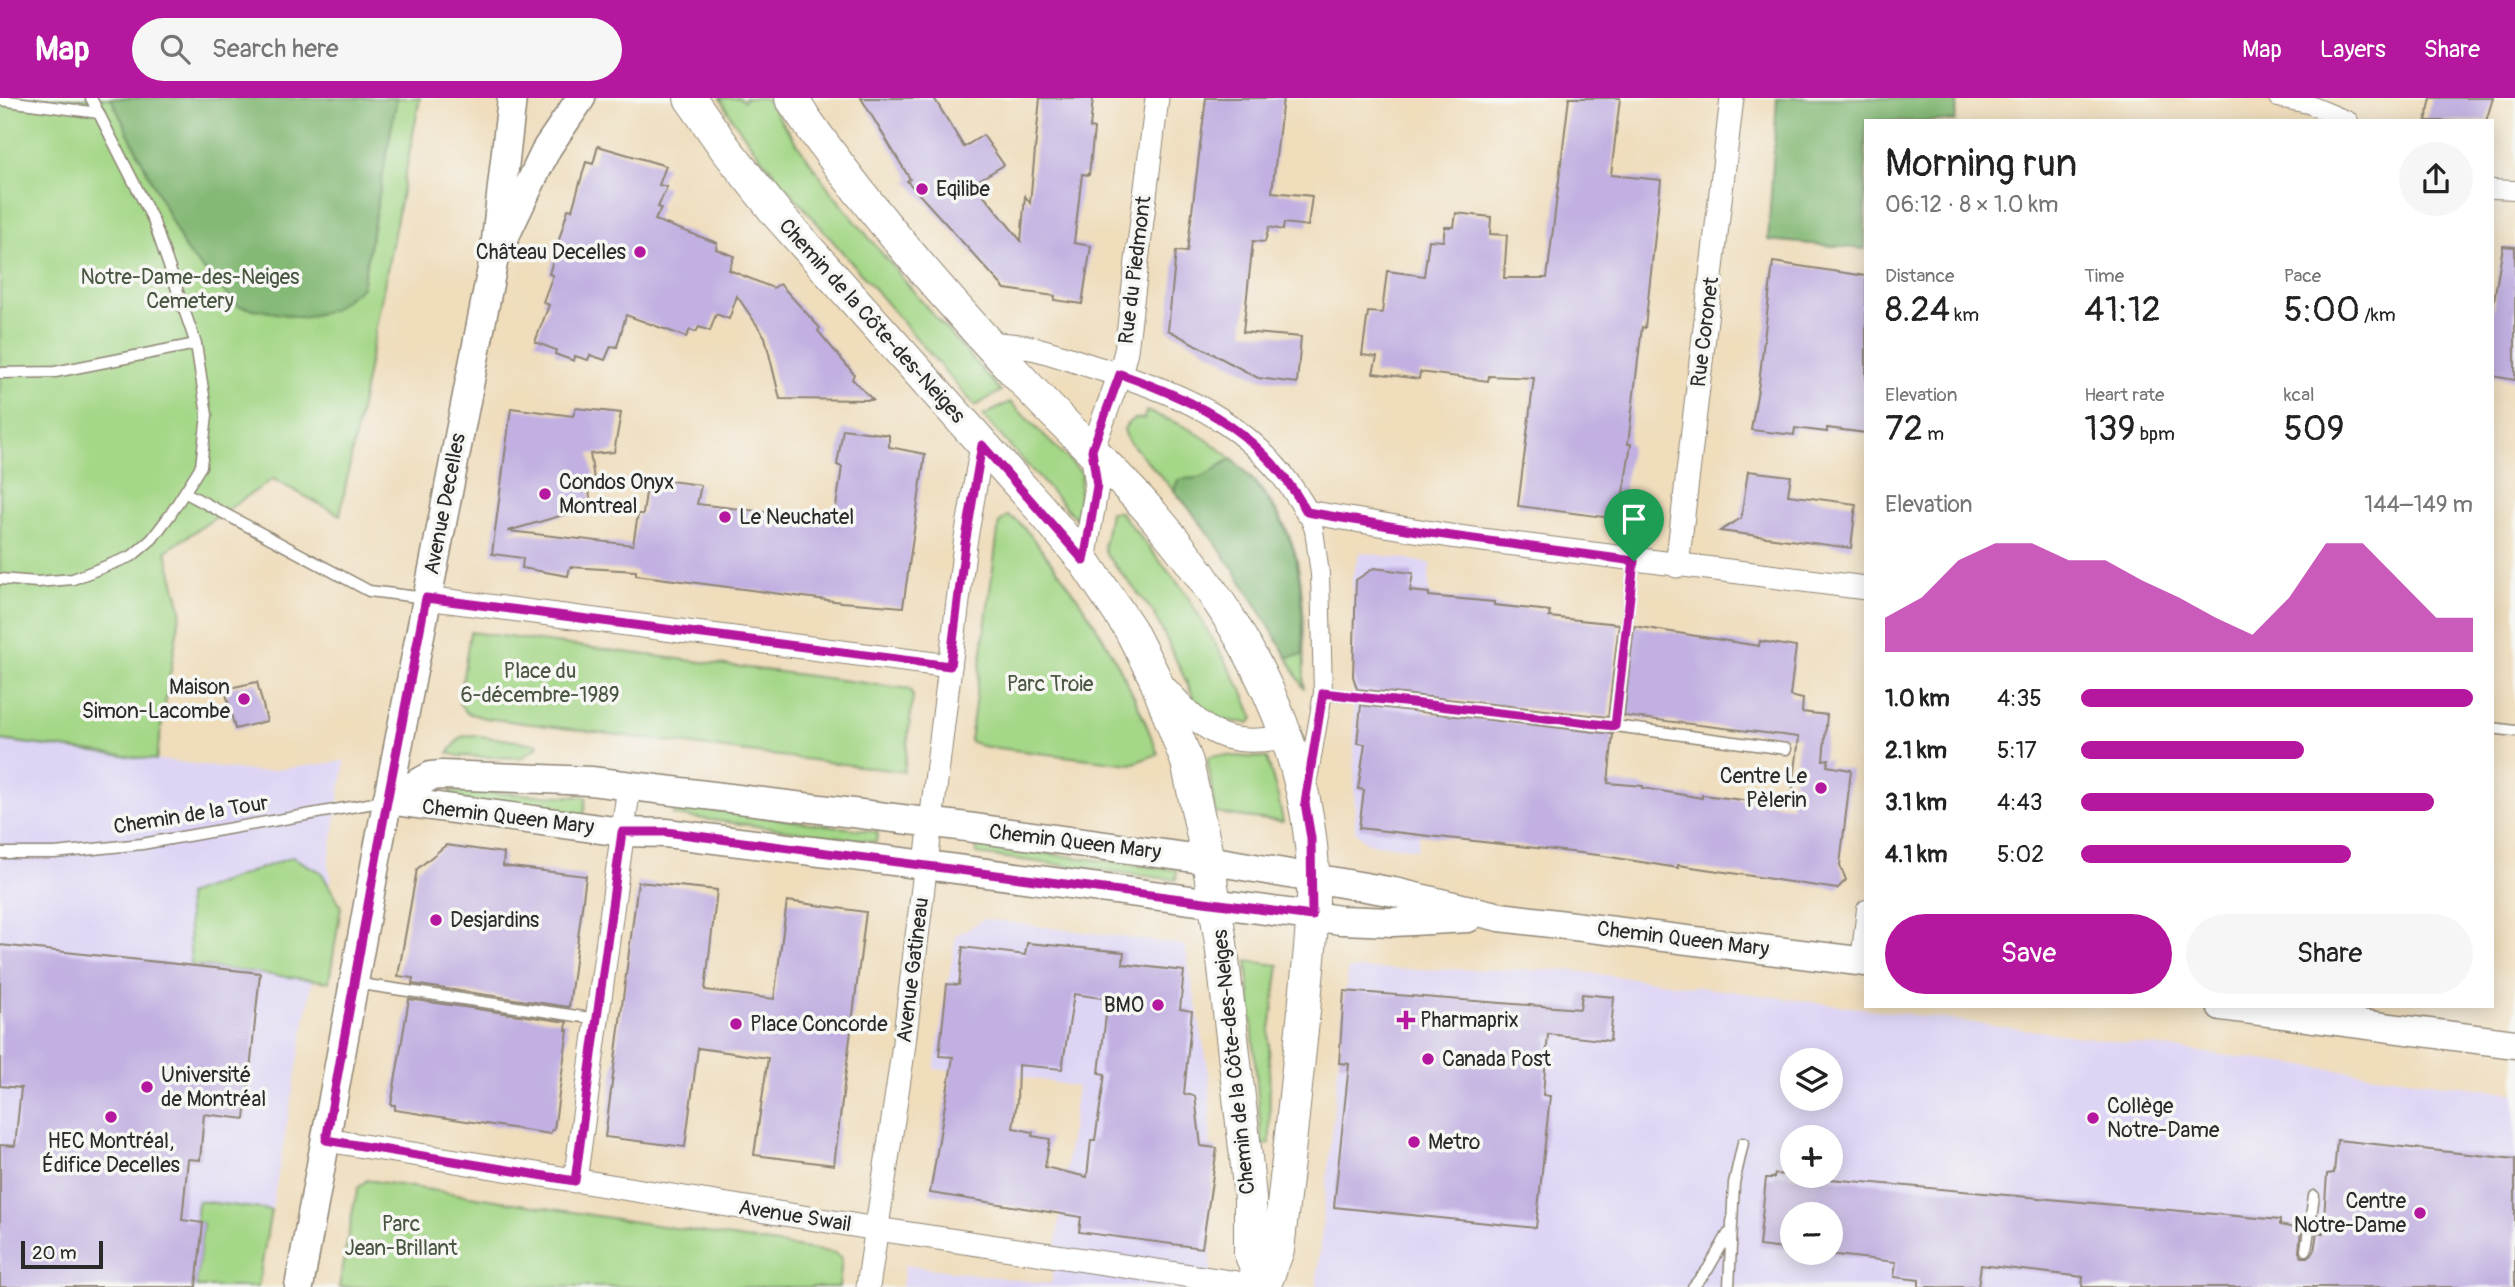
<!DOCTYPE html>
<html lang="en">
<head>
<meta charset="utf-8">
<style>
	body { margin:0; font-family:Pangolin,sans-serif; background:#f6f6f6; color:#222; height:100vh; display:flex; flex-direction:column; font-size:26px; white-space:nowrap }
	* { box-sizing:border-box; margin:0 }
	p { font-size:23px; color:#767676 }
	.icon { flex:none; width:38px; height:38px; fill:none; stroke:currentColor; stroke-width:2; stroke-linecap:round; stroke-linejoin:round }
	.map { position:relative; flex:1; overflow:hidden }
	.sheet { position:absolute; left:1864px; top:21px; width:630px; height:889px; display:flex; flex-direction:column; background:#fff; border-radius:0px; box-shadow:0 4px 18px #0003 }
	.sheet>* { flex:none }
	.tools { position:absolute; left:1780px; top:950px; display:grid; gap:14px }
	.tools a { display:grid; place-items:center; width:63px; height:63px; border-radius:50%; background:#fff; box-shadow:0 4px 18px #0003; font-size:35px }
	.scale { position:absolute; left:21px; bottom:18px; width:82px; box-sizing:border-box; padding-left:7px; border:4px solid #2b2b2b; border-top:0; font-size:19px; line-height:24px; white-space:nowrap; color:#2b2b2b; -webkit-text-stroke:5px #f6f6f2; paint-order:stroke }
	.pin { position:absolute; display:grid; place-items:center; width:60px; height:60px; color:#fff; margin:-72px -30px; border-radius:50% 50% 50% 0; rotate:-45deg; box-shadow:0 0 7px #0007 }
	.pin .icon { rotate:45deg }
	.round { display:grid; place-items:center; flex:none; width:74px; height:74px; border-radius:37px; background:#f6f6f6 }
	.headline { display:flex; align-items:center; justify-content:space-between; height:119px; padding:0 21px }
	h1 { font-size:38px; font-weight:600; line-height:52px }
	.metrics { display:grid; grid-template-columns:repeat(3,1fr); gap:10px; height:119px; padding:7px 21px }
	.metrics div { display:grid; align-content:center }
	.metrics b { font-size:35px; font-weight:600 }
	.metrics small { font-size:19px; font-weight:400 }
	.metrics p { font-size:19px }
	.chart { height:196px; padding:14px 21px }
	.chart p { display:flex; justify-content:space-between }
	.chart svg { width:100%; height:126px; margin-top:7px; fill:#b5179e; opacity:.7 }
	.action { display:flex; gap:14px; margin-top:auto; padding:14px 21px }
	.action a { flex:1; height:80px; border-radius:42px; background:#b5179e; color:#fff; font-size:28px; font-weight:600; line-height:80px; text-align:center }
	.action a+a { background:#f6f6f6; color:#222 }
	ul { padding:0 21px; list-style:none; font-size:23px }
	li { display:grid; grid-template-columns:112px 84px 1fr; align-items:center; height:52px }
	li i { height:18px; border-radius:9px; background:#b5179e }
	header { display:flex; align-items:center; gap:42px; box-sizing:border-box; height:98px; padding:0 35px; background:#b5179e; color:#fff }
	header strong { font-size:33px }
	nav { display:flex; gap:38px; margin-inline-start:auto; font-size:24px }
	.search { width:490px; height:63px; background:#f6f6f6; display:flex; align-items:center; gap:18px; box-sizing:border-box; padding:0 24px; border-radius:38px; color:#767676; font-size:26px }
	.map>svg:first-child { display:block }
	.built { fill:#ded5f5; fill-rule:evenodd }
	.green { fill:#a4d787; stroke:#688159; stroke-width:2 }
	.forest { fill:#83b874; stroke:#577250; stroke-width:2 }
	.building { fill:#c1b0e1; fill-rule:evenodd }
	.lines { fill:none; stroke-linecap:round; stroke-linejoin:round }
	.service-casing { stroke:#8d8474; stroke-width:13 }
	.pedestrian-casing { stroke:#8d8474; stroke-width:20 }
	.minor-casing { stroke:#8d8474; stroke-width:25 }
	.tertiary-casing { stroke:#8d8474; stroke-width:31 }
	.secondary-casing { stroke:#8d8474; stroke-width:34 }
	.service { stroke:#fff; stroke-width:10 }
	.pedestrian { stroke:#fff; stroke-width:18 }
	.minor { stroke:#fff; stroke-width:23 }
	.tertiary { stroke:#fff; stroke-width:28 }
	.secondary { stroke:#fff; stroke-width:32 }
	.route-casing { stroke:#fff; stroke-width:14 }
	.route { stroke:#b5179e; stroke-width:9 }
	.poi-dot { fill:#b5179e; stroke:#f6f6f2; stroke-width:2.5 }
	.labels { text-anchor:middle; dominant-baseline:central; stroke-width:7; stroke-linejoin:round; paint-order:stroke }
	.poi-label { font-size:21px; fill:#2b2b2b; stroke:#f6f6f2; text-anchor:start }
	.street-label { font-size:21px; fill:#2b2b2b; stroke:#f6f6f2 }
	.park-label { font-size:21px; fill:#495642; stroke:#f6f6f2 }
</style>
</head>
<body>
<header>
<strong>Map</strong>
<div class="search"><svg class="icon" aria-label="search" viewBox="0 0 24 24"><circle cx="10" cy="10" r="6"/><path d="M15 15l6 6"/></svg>Search here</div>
<nav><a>Map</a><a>Layers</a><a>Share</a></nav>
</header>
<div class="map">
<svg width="2515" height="1189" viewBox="0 0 2515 1189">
	<rect width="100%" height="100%" fill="#f6f6f2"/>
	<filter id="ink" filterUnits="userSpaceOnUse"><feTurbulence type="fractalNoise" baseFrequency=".0143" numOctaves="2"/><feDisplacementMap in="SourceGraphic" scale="14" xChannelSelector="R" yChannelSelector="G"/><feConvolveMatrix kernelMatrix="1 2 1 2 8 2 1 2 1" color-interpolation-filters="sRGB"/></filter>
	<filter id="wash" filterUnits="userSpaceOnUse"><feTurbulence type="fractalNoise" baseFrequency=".00686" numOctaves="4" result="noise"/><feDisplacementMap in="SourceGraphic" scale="28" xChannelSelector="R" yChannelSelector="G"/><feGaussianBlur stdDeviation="1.57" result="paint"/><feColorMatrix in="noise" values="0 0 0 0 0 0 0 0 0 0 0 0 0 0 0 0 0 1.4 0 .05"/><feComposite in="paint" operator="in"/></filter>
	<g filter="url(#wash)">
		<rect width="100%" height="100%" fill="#efddbc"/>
		<g class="built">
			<polygon points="1360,454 1430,465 1418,751 1367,745 1355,733 1352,479"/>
			<polygon points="0,642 258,674 345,663 328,768 331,778 258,1189 0,1189"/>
			<polygon points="984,821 1185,847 1210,981 1211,1189 902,1189 905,1167 1051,1186 1077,989 1014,977 934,971 956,837"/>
			<path d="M1348,871L1567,872L2515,995V1189H1316ZM1792,962H1830V1001H1792ZM1792,1040H1830V1078H1792ZM1792,1116H1830V1155H1792Z"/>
		</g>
		<g class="green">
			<polygon points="0,0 420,0 340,417 273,381 166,453 181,511 156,662 0,642"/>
			<polygon points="720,0 739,0 744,3 745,0 765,0 832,95 928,211 1001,293 975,308 763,62 733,22"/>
			<polygon points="1010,304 1082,375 1076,421 983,318"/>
			<path d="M1146,313C1161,319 1177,324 1191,332C1238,358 1285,408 1297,462C1306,504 1303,548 1304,591C1278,541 1251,492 1218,447C1191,410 1159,376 1127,341L1124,331C1129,322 1134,319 1144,321Z"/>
			<polygon points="1110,414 1120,414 1185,494 1242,592 1254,621 1249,625 1209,621 1200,613 1154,515 1106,456 1104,448"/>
			<path d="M1007,418C1021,422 1032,440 1041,451C1092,513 1130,581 1158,656L1131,666L1122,665L981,648L970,643L999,425Z"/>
			<polygon points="470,534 910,591 913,598 904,674 485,620 467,615 459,605"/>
			<polygon points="473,637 538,646 537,649 521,660 459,658 448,655 461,639"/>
			<polygon points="1214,657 1267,660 1279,703 1283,724 1215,715 1208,664 1209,659"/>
			<polygon points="451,693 586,699 584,719 450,702"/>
			<polygon points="674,707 878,734 876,744 673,717"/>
			<polygon points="977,747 1177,772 1176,782 976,756"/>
			<polygon points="292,759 321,774 341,809 329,884 191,867 187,797"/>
			<polygon points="1247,863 1279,867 1269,938 1270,1046 1262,1047"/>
			<polygon points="367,1082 835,1155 842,1160 839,1189 339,1189 354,1106 358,1090"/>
			<polygon points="198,1103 271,1112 258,1189 196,1189 203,1125 196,1124"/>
		</g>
		<g class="forest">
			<polygon points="111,0 397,0 362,189 332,212 303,220 238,208 186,153"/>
			<polygon points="1777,0 1958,0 1955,23 1866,23 1865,151 1768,142"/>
			<path d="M1232,361C1300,429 1302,465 1303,557L1287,559C1254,500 1218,444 1174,392L1178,382C1187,379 1193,382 1201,379C1213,375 1219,366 1232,361Z"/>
		</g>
		<g id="blocks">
			<g class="building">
				<polygon points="861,0 934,0 964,49 983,37 1004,67 974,85 1021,143 1025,98 1030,105 1040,0 1093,0 1090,30 1094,31 1089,77 1082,76 1074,145 1091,148 1082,206 1054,202 1055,198 1005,191 907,83 910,81"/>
				<polygon points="1206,0 1283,0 1272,94 1312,98 1308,128 1284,125 1283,132 1269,129 1265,144 1253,143 1243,234 1301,239 1297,285 1258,280 1168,232 1176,153 1187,154"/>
				<polygon points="1569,0 1620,0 1611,77 1661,82 1645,230 1642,229 1628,346 1631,346 1619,421 1518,408 1534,280 1489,278 1488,283 1420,274 1419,281 1373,275 1377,259 1362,257 1368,214 1382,215 1387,173 1424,178 1429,142 1443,143 1445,129 1454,129 1456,115 1491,119 1490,136 1507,137 1504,180 1547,180"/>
				<polygon points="2431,0 2493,0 2486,23 2426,23"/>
				<polygon points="598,48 666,68 659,87 667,89 658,109 661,110 655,122 717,145 716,151 734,158 729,172 773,190 780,186 820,230 818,233 854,276 852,281 873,302 780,301 765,239 737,198 729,221 716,216 710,233 699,229 696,234 690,232 686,239 626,217 617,249 611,248 605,262 590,257 588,262 575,258 574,263 555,256 556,252 535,244 549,207 543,204 553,177 549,176 568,111 572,112 586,64 593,66"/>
				<polygon points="2503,148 2515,149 2515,282 2492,278 2492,214"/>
				<polygon points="1773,164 1866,178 1866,335 1827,330 1827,334 1795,330 1794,337 1751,332 1759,285"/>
				<polygon points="511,310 573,318 576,310 621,315 614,354 590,356 594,381 588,383 591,409 508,433 633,447 638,416 643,416 648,380 701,387 697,406 834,422 842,369 837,367 843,331 889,337 889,349 925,356 903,509 842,504 636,477 636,473 570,469 568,478 522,470 523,460 492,456"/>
				<polygon points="1748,373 1791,378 1788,397 1856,406 1851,450 1720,433 1741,420"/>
				<polygon points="1374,470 1413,475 1410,493 1429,495 1429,498 1494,504 1494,507 1550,513 1549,519 1619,526 1608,619 1357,591 1353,578 1356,482"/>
				<polygon points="1634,528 1759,548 1760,543 1796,549 1790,598 1803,601 1802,614 1827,617 1823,662 1829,661 1827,668 1851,672 1840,767 1846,782 1837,791 1678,767 1678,770 1598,757 1359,730 1364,692 1358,691 1365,646 1357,645 1361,607 1613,636 1608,685 1643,688 1643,690 1702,700 1702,697 1791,708 1799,639 1624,618"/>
				<polygon points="257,584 267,623 235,631 225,591"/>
				<polygon points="446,747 504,755 503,768 586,778 569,909 412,886 413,880 398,878 417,771"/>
				<polygon points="638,784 717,792 705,892 774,901 787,803 866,814 834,1067 754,1057 768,960 698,950 685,1049 605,1039"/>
				<path d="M1027,845L1124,854L1123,866L1184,873L1180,911L1192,913L1184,996L1195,998L1201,1048L1217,1050L1202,1150L1079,1134L1081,1119L930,1095L953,959L939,958L947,886L959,887L963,849L1025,857ZM1074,896L1108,901L1099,975L1105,976L1095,1042H1091L1087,1079L1045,1069L1050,1041L1032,1038L1033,1034L1013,1030L1017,1002L1018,967L1062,971Z"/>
				<polygon points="0,847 260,875 245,1021 204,1016 200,1062 188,1061 182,1122 203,1125 196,1189 0,1189 0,1047 15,1048 21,990 0,988"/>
				<polygon points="1344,893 1580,911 1582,896 1614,899 1610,943 1548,936 1543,997 1550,998 1536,1130 1334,1109 1349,966 1339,965"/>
				<polygon points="409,901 567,924 566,932 568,932 554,1032 552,1032 550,1036 395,1012 395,1007 391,1007"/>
				<polygon points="2337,1042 2515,1061 2515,1189 2082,1189 2083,1179 1981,1167 1978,1189 1919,1189 1919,1182 1894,1179 1896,1164 1820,1155 1830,1155 1830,1116 1792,1116 1792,1152 1759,1148 1766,1080 1774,1080 1775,1076 2280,1122 2280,1127 2301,1131 2299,1154 2302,1159 2308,1159 2314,1154 2317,1134 2323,1135 2327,1076 2334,1075"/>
			</g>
		</g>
	</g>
	<g filter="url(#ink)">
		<use href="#blocks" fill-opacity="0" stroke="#8d8474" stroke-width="2"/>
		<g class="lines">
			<defs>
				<g id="service">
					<polyline points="0,2 99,15"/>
					<polyline points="0,275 55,274 196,246"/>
					<polyline points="186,395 369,493 426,500"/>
					<polyline points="0,481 37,484 73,481 132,458 152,441 170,417 201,368 207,317 196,246 153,122 91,0"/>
					<polyline points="1323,595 1615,628 1786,651"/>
					<polyline points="1615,628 1634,462"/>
					<polyline points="2492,630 2515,633"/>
					<polyline points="0,755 55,755 142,746 385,703"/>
					<polyline points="354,885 597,921"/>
					<polyline points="2306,1152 2314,1098"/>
					<polyline points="1693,1189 1708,1171 1728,1136"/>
					<polyline points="1729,1189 1734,1085 1743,1045"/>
				</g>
				<g id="pedestrian">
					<polyline points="2278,0 2308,6 2349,23"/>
					<polyline points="2492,91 2515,92"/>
					<polyline points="1307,414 1314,432 1320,476 1323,595 1307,687"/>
					<polyline points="1860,863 1866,811"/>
				</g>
				<g id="minor">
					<path d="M988,245C1004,247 1021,247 1036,251C1057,256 1077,264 1097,270C1187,296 1259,329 1307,414L1450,438L1866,490"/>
					<polyline points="1084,463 1097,388 1092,352 1120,276 1126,253 1157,0"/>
					<polyline points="1677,468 1732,0"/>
					<polyline points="426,500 950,568"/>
					<path d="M1161,585C1206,633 1217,650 1286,639"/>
					<polyline points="326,1042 877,1131 1264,1189"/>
					<polyline points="575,1083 629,688"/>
					<polyline points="868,1189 902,961 965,446 982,347"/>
				</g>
				<g id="tertiary">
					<polyline points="505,138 547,50 581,0"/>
					<polyline points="387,702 431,678 442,677 591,683 959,728 1208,762 1394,794 1500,819 1866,864"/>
					<polyline points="387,702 622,734 666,735 926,767 1341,822 1393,824 1468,820"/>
					<polyline points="2221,908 2515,946"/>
					<polyline points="299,1189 378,751 494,160 512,0"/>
				</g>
				<g id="secondary">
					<polyline points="690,0 725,50 778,117 1040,410 1084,463 1130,531 1154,578 1187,664 1208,762 1221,845 1246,1059 1250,1101 1250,1155 1264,1189"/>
					<path d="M791,0C859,101 941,195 1024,284C1066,330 1114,371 1155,419C1232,509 1296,620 1310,739C1318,797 1309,856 1304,913C1296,993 1287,1072 1278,1152L1264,1189"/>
				</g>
			</defs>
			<use href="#service" class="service-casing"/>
			<use href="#pedestrian" class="pedestrian-casing"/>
			<use href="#minor" class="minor-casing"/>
			<use href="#tertiary" class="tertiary-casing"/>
			<use href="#secondary" class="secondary-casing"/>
			<use href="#service" class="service"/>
			<use href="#pedestrian" class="pedestrian"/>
			<use href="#minor" class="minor"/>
			<use href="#tertiary" class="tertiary"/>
			<use href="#secondary" class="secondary"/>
		</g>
	</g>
	<g class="lines" filter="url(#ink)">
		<defs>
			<path id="route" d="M1120,276C1202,305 1263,335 1307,414L1430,435L1634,463L1615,628L1323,595L1305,705L1311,740L1312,818L666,734H622L575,1083L326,1042L378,751L426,500L950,568L965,446L982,347L1084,463L1097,388L1092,352Z"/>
		</defs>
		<use href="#route" class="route-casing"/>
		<use href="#route" class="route"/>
	</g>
	<g class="poi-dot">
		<circle cx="922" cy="91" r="7"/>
		<circle cx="640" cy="154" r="7"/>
		<circle cx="545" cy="396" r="7"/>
		<circle cx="725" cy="419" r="7"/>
		<circle cx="244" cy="601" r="7"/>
		<circle cx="1821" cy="690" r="7"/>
		<circle cx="436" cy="822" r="7"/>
		<circle cx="1158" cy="907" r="7"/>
		<path d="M1402.5 911.5h7v7h7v7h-7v7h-7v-7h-7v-7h7z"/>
		<circle cx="736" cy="926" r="7"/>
		<circle cx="1428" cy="961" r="7"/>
		<circle cx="147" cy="989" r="7"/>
		<circle cx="111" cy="1019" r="7"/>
		<circle cx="2093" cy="1020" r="7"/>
		<circle cx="1414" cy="1044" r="7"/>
		<circle cx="2420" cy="1115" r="7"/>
	</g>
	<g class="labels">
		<g class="poi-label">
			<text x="936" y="91">Eqilibe</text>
			<text x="626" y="154" text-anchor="end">Château Decelles</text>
			<text x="559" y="384">Condos Onyx<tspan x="559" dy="24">Montreal</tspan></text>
			<text x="739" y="419">Le Neuchatel</text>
			<text x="230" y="589" text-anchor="end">Maison<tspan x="230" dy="24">Simon-Lacombe</tspan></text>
			<text x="1807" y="678" text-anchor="end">Centre Le<tspan x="1807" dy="24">Pèlerin</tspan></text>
			<text x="450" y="822">Desjardins</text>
			<text x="1144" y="907" text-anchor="end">BMO</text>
			<text x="1420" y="922">Pharmaprix</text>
			<text x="750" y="926">Place Concorde</text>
			<text x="1442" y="961">Canada Post</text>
			<text x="161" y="977">Université<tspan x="161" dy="24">de Montréal</tspan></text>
			<text x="2107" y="1008">Collège<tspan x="2107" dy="24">Notre-Dame</tspan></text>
			<text x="111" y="1043" text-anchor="middle">HEC Montréal,<tspan x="111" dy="24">Édifice Decelles</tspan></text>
			<text x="1428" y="1044">Metro</text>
			<text x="2406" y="1103" text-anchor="end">Centre<tspan x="2406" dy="24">Notre-Dame</tspan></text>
		</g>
		<g class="street-label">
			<text transform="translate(1135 172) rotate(-83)">Rue du Piedmont</text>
			<text transform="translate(872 223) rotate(48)">Chemin de la Côte-des-Neiges</text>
			<text transform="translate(1705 234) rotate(-83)">Rue Coronet</text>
			<text transform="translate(445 406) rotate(-79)">Avenue Decelles</text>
			<text transform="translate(191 717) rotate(-9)">Chemin de la Tour</text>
			<text transform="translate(508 719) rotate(7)">Chemin Queen Mary</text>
			<text transform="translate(1075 744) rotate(7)">Chemin Queen Mary</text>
			<text transform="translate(1683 841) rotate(7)">Chemin Queen Mary</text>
			<text transform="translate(913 872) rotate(-83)">Avenue Gatineau</text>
			<text transform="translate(1234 964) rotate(-96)">Chemin de la Côte-des-Neiges</text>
			<text transform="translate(795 1118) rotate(9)">Avenue Swail</text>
		</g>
		<g class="park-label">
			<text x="190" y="179">Notre-Dame-des-Neiges<tspan x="190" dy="24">Cemetery</tspan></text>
			<text x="540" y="573">Place du<tspan x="540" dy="24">6-décembre-1989</tspan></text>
			<text x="1050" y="586">Parc Troie</text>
			<text x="401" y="1126">Parc<tspan x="401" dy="24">Jean-Brillant</tspan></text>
		</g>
	</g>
</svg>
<div class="tools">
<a><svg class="icon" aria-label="layers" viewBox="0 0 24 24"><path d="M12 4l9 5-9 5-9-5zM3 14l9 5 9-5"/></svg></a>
<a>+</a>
<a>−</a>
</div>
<div class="scale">20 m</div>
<div class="pin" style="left:1634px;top:463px;background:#1e9e55"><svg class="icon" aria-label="arrive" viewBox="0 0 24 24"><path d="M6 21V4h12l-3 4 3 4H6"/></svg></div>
<section class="sheet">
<div class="headline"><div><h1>Morning run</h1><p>06:12 · 8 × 1.0 km</p></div><a class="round"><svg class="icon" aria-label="share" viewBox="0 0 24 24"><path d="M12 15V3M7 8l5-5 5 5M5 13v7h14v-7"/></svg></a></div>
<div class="metrics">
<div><p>Distance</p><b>8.24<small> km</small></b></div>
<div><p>Time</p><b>41:12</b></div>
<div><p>Pace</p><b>5:00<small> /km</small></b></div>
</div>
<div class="metrics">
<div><p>Elevation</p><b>72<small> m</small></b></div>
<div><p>Heart rate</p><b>139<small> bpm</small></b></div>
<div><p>kcal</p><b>509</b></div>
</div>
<div class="chart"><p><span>Elevation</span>144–149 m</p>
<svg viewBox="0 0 160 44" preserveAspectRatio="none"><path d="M0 44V32L10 25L20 12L30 6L40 6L50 12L60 12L70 19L80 25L90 32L100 38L110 25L120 6L130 6L140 19L150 32L160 32V44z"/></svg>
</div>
<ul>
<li><b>1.0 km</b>4:35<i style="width:100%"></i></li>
<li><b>2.1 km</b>5:17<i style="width:57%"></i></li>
<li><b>3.1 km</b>4:43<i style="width:90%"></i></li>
<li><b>4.1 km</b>5:02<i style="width:69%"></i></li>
</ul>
<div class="action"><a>Save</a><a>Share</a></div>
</section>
</div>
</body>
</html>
